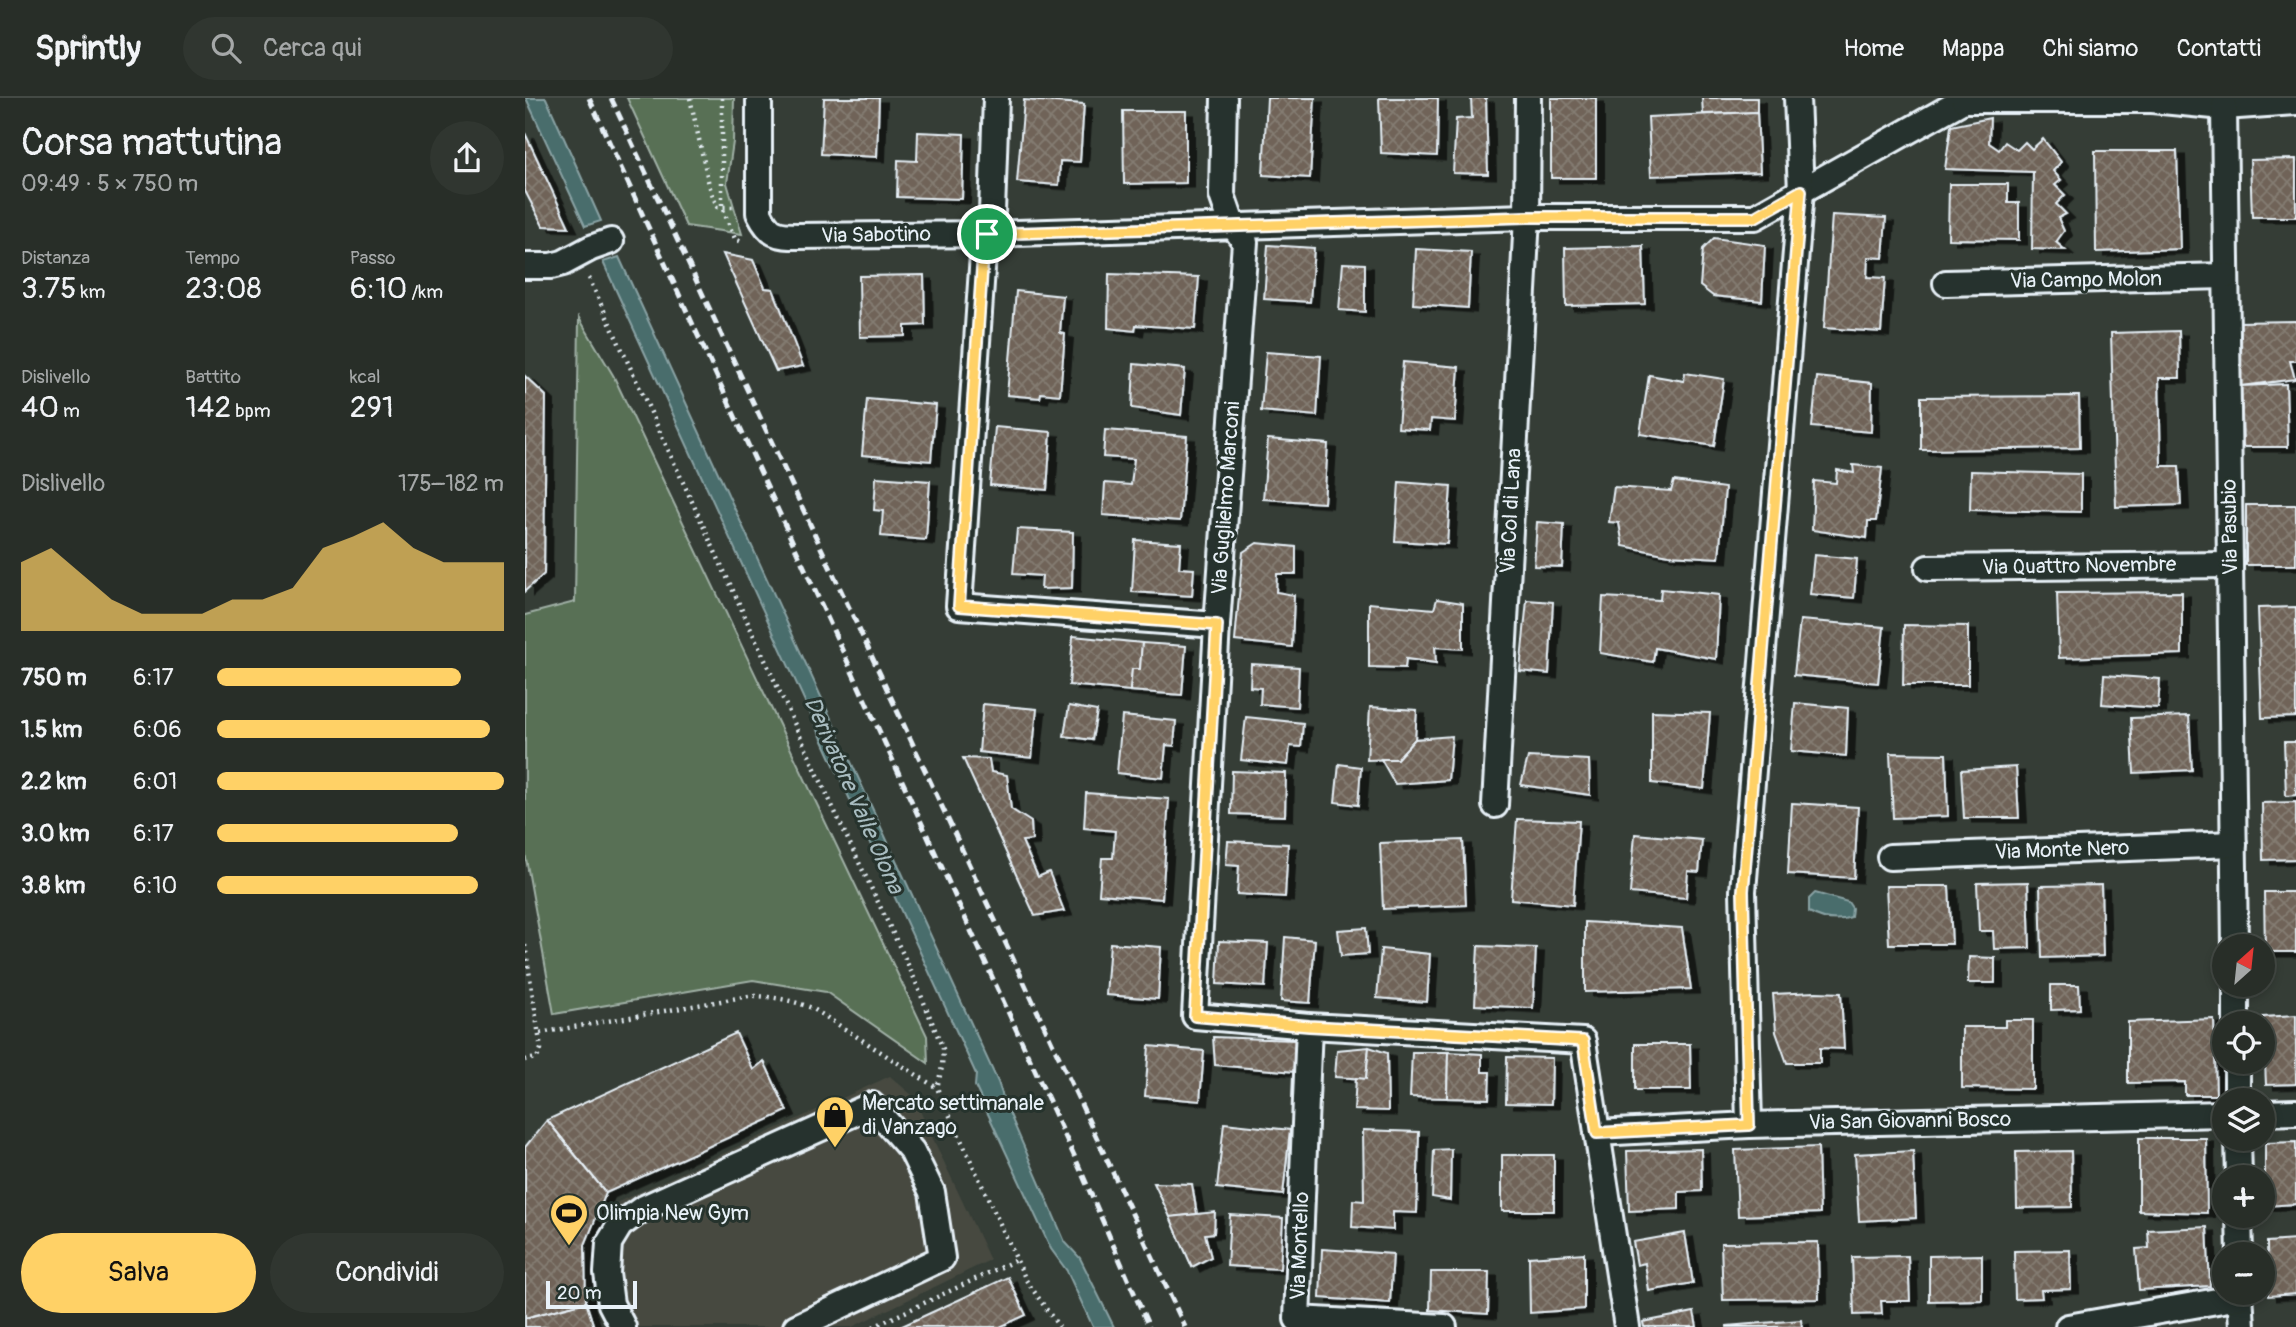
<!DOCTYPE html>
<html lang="it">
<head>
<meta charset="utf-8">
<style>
	body { margin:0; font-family:Pangolin,sans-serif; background:#303630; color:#f1f3f6; height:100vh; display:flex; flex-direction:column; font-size:26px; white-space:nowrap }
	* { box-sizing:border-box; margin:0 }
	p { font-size:23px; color:#a5a8a8 }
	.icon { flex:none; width:38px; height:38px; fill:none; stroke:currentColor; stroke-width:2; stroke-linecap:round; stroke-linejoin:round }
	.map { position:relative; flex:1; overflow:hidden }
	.panel { display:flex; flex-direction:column; background:#282e28; width:525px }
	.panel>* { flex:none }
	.needle { width:46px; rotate:27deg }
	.tools { position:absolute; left:1687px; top:836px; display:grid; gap:14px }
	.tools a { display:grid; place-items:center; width:63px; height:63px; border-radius:50%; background:#282e28; box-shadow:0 4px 10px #0003,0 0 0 2px #444a45; font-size:35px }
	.scale { position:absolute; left:21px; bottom:18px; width:91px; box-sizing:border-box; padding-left:7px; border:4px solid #e8f1f8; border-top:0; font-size:19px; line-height:24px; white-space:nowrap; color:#e8f1f8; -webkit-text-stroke:5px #26332d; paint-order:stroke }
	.pin { position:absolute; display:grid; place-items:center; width:60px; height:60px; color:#fff; margin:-30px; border:4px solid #fff; border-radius:50%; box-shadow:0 2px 7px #0007 }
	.round { display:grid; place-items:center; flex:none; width:74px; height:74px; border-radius:37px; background:#303630 }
	.headline { display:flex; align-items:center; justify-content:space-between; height:119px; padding:0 21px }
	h1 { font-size:38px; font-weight:600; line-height:52px }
	.stats { display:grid; grid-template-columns:repeat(3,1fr); gap:10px; height:119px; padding:7px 21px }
	.stats div { display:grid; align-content:center }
	.stats b { font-size:30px; font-weight:600 }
	.stats small { font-size:19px; font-weight:400 }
	.stats p { font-size:19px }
	.chart { height:196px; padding:14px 21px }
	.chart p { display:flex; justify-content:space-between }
	.chart svg { width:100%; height:126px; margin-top:7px; fill:#ffd166; opacity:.7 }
	.button { display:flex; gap:14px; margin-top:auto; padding:14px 21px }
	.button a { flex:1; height:80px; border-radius:42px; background:#ffd166; color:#111; font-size:28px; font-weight:600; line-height:80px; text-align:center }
	.button a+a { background:#303630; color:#f1f3f6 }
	ul { padding:0 21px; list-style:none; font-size:23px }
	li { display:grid; grid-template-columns:112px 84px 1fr; align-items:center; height:52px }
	li i { height:18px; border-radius:9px; background:#ffd166 }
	header { display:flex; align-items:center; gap:42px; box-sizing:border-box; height:98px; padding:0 35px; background:#282e28; border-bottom:2px solid #444a45 }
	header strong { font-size:33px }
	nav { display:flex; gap:38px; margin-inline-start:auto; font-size:24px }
	.search { width:490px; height:63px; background:#303630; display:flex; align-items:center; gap:18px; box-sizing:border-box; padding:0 24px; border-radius:38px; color:#a5a8a8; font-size:26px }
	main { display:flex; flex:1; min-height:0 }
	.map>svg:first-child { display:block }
	.built { fill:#464940 }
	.green { fill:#587055; stroke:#a0b0a6; stroke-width:2 }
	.water { fill:#496d6c; stroke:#89a2a4; stroke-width:2 }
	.building { fill:url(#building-cross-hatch); stroke:#e8f1f8; stroke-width:2; filter:url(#shadow) }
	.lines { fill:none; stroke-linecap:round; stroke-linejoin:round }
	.street-casing { stroke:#e8f1f8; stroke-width:30 }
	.path { stroke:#e8f1f8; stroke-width:4.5; stroke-dasharray:2 5; stroke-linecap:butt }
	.street { stroke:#26332d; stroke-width:24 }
	.rail { stroke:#e8f1f8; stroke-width:5; stroke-dasharray:10 5; stroke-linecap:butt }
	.route-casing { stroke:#fff; stroke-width:14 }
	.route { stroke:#ffd166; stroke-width:9 }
	.labels { text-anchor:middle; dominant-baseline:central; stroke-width:6; stroke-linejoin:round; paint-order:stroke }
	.street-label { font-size:21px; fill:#e8f1f8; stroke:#26332d }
	.poi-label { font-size:21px; fill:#e8f1f8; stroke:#26332d; text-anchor:start }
	.water-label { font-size:23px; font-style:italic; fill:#a8bcc0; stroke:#26332d }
</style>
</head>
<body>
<header>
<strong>Sprintly</strong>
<div class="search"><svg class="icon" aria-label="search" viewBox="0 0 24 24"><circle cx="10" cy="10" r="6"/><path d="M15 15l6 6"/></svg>Cerca qui</div>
<nav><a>Home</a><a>Mappa</a><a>Chi siamo</a><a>Contatti</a></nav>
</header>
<main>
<section class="panel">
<div class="headline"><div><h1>Corsa mattutina</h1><p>09:49 · 5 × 750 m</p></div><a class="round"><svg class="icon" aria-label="share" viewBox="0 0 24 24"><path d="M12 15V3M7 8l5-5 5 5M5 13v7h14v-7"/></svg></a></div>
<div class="stats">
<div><p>Distanza</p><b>3.75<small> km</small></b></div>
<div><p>Tempo</p><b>23:08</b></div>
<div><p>Passo</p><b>6:10<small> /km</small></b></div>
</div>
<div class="stats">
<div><p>Dislivello</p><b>40<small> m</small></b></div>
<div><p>Battito</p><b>142<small> bpm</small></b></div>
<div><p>kcal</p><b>291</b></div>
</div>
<div class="chart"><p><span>Dislivello</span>175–182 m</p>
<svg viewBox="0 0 160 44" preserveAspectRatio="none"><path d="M0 44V20L10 15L20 24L30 33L40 38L50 38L60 38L70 33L80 33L90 29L100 15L110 11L120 6L130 15L140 20L150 20L160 20V44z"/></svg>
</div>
<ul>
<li><b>750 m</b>6:17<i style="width:85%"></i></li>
<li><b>1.5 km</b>6:06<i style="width:95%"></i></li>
<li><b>2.2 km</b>6:01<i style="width:100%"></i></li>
<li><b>3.0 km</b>6:17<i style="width:84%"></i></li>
<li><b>3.8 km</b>6:10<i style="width:91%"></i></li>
</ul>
<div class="button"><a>Salva</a><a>Condividi</a></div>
</section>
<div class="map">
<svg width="1771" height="1229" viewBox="0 0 1771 1229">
	<defs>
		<pattern id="building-cross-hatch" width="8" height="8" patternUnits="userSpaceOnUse" patternTransform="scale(1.75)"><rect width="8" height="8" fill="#6f6459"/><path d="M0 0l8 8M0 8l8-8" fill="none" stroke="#847b72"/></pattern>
		<filter id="shadow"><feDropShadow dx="8" dy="4.5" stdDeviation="0" flood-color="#0009"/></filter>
	</defs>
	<rect width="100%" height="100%" fill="#353d36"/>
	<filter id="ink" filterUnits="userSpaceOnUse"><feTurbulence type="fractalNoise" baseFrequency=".0143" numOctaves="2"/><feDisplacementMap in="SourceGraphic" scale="14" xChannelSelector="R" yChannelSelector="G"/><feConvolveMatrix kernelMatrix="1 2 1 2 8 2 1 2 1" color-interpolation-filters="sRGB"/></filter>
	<g filter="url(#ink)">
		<polygon class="built" points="365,978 388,998 465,1162 327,1229 84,1229 80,1222 72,1190 82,1124 93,1104"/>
		<g class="green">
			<polygon points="102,0 209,0 208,44 202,85 217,136 161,128"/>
			<polygon points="54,220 88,277 402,938 403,965 301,894 228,882 29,916 0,755 0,517 50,504"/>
		</g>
		<g class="water">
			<polygon points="1,0 21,0 76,123 60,128"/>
			<polygon points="94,159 473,984 480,1005 540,1144 555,1160 589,1229 568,1229 542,1173 526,1151 450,988 451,976 78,164"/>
			<path d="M1290,795L1323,804L1327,810L1326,819C1312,824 1297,821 1284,814V801Z"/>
		</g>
		<g class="building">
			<polygon points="299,0 354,0 352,59 296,56"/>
			<polygon points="742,0 790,0 785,80 738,77"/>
			<polygon points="854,0 913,0 912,58 856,55"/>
			<polygon points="946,0 961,0 963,76 928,75 931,21 947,20"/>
			<rect x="1026" y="0" width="45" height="80"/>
			<polygon points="1177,0 1232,0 1232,14 1178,16"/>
			<polygon points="499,2 559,6 555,64 535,63 534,87 492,84"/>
			<polygon points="598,13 661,13 661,85 599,86"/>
			<polygon points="1232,14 1235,74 1126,78 1123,19"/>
			<polygon points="1465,20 1464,45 1474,52 1480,44 1492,52 1500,44 1507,51 1518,41 1536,64 1528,73 1536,82 1530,87 1540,97 1531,106 1541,116 1533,120 1539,133 1531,144 1540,152 1507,151 1508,74 1420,71 1426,28"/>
			<polygon points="393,34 439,36 437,101 372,99 373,62 392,63"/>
			<polygon points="0,35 44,129 18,128 0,93"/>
			<polygon points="1570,53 1652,53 1655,151 1571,154"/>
			<polygon points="1771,61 1771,119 1727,119 1725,62"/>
			<polygon points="1424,86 1483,86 1483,105 1494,105 1494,142 1423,141"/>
			<polygon points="1307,117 1361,120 1358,160 1343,159 1342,179 1360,180 1356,234 1299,230"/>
			<polygon points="1189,140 1240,147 1237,203 1188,198 1175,188 1178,151"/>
			<polygon points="743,147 789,150 785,204 739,201"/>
			<polygon points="1118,148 1120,206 1041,208 1040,150"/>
			<polygon points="891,151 946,154 943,210 888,206"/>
			<polygon points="198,156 228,162 240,190 248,191 278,268 251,273"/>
			<polygon points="818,165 840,166 840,214 814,212"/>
			<polygon points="584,176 674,179 670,231 611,227 610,233 583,230"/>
			<polygon points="399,177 400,227 380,228 380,238 335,239 334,178"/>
			<polygon points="491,193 538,198 535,235 540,236 535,297 516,295 515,300 482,297"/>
			<polygon points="1771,223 1771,263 1765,263 1770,281 1716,288 1712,224"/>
			<polygon points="1654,233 1655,280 1634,280 1636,368 1654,368 1656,407 1591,409 1586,235"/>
			<polygon points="741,254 796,258 792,318 736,313"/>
			<polygon points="878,264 934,269 930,323 906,321 905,332 873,330"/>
			<polygon points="609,266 660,271 656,317 607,310"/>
			<polygon points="1160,275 1199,281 1189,348 1115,336 1124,277 1159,283"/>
			<polygon points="0,278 21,298 19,476 0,493"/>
			<polygon points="1292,279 1347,285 1346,334 1287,329"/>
			<polygon points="1761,286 1763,349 1718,349 1716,288"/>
			<polygon points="1554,298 1555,350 1396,352 1396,299"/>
			<polygon points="342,301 411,307 406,363 337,357"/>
			<polygon points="470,329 526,334 522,392 465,387"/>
			<polygon points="580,332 662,338 655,423 578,417 580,385 606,387 609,361 578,359"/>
			<polygon points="743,341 803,346 799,405 738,401"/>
			<polygon points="1328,367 1357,370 1351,423 1343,423 1342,440 1287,432 1289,383 1311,385 1312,372 1329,375"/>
			<polygon points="1446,373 1556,376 1556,414 1445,412"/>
			<polygon points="351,379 405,383 401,442 356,438 358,413 349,412"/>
			<polygon points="1149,383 1200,390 1194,460 1144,457 1098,448 1094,425 1084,424 1089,389 1146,393"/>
			<polygon points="874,384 926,388 922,446 870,443"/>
			<rect x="1721" y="407" width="50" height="60"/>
			<polygon points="1012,424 1039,426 1037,469 1009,468"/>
			<polygon points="492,431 548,434 547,490 516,491 517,478 488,476"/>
			<polygon points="610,442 656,445 654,470 669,471 667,498 607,494"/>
			<polygon points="732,445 771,449 771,476 752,476 751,494 769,497 767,549 710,543 718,454"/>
			<polygon points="1289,457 1332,461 1329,500 1285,496"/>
			<polygon points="1136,491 1194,497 1191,561 1130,550 1128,564 1075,555 1078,499 1135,502"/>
			<polygon points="1657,494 1657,556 1534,560 1532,495"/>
			<polygon points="912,501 938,505 938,551 910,549 911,565 881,561 880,570 844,569 844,505 909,511"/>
			<polygon points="1002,502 1028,504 1024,576 995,573"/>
			<polygon points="1771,509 1771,619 1737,620 1733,510"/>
			<polygon points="1275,522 1359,529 1353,585 1269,577"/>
			<polygon points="1379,527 1443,528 1443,587 1378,587"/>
			<polygon points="548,538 617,545 615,571 607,571 605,593 544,587"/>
			<polygon points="617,545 661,548 657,597 605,593 607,571 615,571"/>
			<polygon points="726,566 774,569 772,609 735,606 736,590 725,589"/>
			<polygon points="1579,577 1635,581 1633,610 1577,606"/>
			<polygon points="1270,605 1323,610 1321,658 1266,653"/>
			<polygon points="458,606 512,611 507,660 454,654"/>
			<polygon points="544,608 572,613 567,642 539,638"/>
			<polygon points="845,609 892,612 890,641 872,661 842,662"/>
			<polygon points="1127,613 1185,615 1179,691 1127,685"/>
			<polygon points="597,618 651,623 649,648 641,647 638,680 592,675"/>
			<polygon points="1664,618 1667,672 1609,675 1606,620"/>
			<polygon points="721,619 778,625 776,649 765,648 763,667 716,662"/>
			<polygon points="927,638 923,682 870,686 856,661 872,661 890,641"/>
			<polygon points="1759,644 1771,644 1771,697 1761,698"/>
			<polygon points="1365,655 1421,656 1423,718 1368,720"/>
			<polygon points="1003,659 1064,662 1065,697 996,687"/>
			<polygon points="438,660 464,661 466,674 482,677 486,711 506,724 507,742 497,743 513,779 524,774 539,813 510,818"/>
			<polygon points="814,666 836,669 833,707 810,704"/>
			<polygon points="1491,669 1494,720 1439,720 1436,672"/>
			<polygon points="707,673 761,675 760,718 706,716"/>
			<polygon points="561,695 644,701 637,801 574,796 577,760 588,760 590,733 559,730"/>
			<polygon points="1771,704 1771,761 1738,762 1737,705"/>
			<polygon points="1267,705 1333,709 1329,780 1263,776"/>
			<polygon points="992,721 1054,723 1048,807 986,801"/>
			<polygon points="1110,736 1177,742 1174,774 1163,773 1161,800 1105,795"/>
			<polygon points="938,742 941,807 858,811 855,745"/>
			<polygon points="703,743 763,746 760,799 712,796 714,768 701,767"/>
			<polygon points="1503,784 1505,850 1469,851 1468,833 1454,833 1452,785"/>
			<polygon points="1576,787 1578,858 1517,860 1515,788"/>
			<polygon points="1361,788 1424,788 1427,846 1364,846"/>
			<polygon points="1739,794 1771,794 1771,854 1740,854"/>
			<polygon points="1060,824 1157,830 1166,891 1060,894"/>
			<polygon points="841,830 843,856 816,858 813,832"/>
			<polygon points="760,839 790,842 785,905 756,903"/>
			<polygon points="694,843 743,845 740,889 692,886"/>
			<polygon points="585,845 636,849 633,901 581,897"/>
			<polygon points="953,848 1011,850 1008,910 950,907"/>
			<polygon points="856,851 905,856 902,904 852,900"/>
			<polygon points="1444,859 1470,860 1470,885 1443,885"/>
			<polygon points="1526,887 1554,887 1555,911 1526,912"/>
			<polygon points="1291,894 1316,895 1319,951 1295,950 1295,965 1262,965 1251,934 1248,896"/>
			<polygon points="1771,917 1771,986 1741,987 1738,919"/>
			<polygon points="1689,921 1691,997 1660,997 1660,984 1603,985 1603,924"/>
			<polygon points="1480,922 1508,922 1508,991 1437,990 1437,929 1480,929"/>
			<polygon points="211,935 228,972 239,963 262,1013 81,1095 22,1022"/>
			<polygon points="688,939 771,942 770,974 690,967"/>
			<polygon points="1110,946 1165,946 1166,992 1110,992"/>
			<polygon points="624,948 679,953 675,1003 620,998"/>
			<polygon points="844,949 841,981 810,979 812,952"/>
			<polygon points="844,949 862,955 863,1013 829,1012 831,980 841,981"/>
			<polygon points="887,954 923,954 922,1000 885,999"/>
			<polygon points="923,954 957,956 957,974 965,974 964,1001 922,1000"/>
			<polygon points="982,959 1027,960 1026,1006 981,1005"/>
			<polygon points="22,1022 81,1095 60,1147 61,1204 0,1220 0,1049"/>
			<polygon points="699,1025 765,1032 758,1097 692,1090"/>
			<polygon points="838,1032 894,1034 892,1115 868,1114 868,1132 827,1129 828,1102 839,1103"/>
			<polygon points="1614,1040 1681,1040 1682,1115 1614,1113"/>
			<polygon points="1771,1044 1771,1106 1740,1108 1740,1045"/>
			<polygon points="1293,1049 1295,1115 1213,1118 1210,1052"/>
			<polygon points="926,1051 925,1102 907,1099 909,1052"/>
			<polygon points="1176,1051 1177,1093 1154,1094 1154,1111 1104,1113 1102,1053"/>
			<polygon points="1388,1053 1391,1120 1334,1123 1330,1056"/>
			<polygon points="1546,1053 1547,1109 1492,1110 1491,1054"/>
			<rect x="977" y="1057" width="52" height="56"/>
			<polygon points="629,1085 667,1086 672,1116 645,1119"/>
			<polygon points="690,1114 689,1135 680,1136 686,1159 667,1169 645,1119"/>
			<polygon points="705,1117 758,1120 755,1171 702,1168"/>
			<polygon points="1682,1129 1685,1188 1614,1192 1611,1151 1624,1150 1623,1132"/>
			<polygon points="1160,1135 1168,1185 1124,1193 1120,1165 1112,1167 1108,1144"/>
			<polygon points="1771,1142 1771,1196 1743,1198 1742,1144"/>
			<polygon points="1293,1144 1294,1201 1198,1202 1196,1145"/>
			<polygon points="797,1151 868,1156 865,1205 795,1200"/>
			<polygon points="1545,1152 1546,1191 1516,1192 1517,1200 1490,1201 1489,1153"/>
			<polygon points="1059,1155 1059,1211 1005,1215 1004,1159"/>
			<polygon points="1457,1157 1457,1202 1404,1203 1404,1158"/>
			<polygon points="1383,1158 1385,1203 1356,1203 1357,1216 1329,1217 1327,1159"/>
			<polygon points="906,1174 964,1174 963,1216 905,1212"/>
			<polygon points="483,1179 501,1217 475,1229 375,1229"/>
			<polygon points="61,1204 69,1229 0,1229 0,1220"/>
			<polygon points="1169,1214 1172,1229 1119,1229 1118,1224"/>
			<polygon points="1276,1222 1277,1229 1202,1229 1202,1228"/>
		</g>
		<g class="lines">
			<defs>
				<g id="street">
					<path d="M234,0V115C245,137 251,138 274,138L462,136L1002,119H1230L1442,0"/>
					<polyline points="471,0 467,114 458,156 434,508 692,527"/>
					<polyline points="699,0 697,97 707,126 720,144 692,527 670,918 784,928 1058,943 1102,1229"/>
					<polyline points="1439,2 1627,2 1699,9 1771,4"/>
					<polyline points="1699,9 1710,849"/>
					<polyline points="0,168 26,168 38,165 66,150 86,143"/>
					<polyline points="1421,185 1701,178"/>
					<polyline points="1403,470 1705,467"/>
					<polyline points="970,707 1002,119 1003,0"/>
					<polyline points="1365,759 1709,746"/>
					<polyline points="1711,887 1711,926"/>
					<polyline points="784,928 772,1221 919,1229"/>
					<polyline points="1712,964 1712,1003"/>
					<polyline points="1738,1015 1771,1014"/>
					<polyline points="1224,1027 1218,793 1276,93 1272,0"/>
					<polyline points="1072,1035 1224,1027 1699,1016"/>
					<polyline points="1713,1041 1714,1080"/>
					<polyline points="1714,1118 1715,1157"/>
					<polyline points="1715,1195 1717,1229"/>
					<polyline points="98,1229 86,1206 82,1175 84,1145 95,1127 117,1111 347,1007 387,1053 407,1094 417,1160 271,1229"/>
					<polyline points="1543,1229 1715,1199"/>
				</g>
			</defs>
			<use href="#street" class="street-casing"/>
			<g class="path">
				<polyline points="165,0 184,87 192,109 208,109"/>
				<polyline points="197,0 197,109 210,141 219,145"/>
				<polyline points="64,180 317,729 387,875 418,951 417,969 412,990"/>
				<polyline points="0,847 16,951 12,960 0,962"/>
				<path d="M15,935L224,898C247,898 266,902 287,910L412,990L501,1182L534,1229"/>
				<polyline points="348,1229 491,1162"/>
			</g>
			<use href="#street" class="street"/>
			<g class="rail">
				<polyline points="64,0 552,1064 624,1229"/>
				<polyline points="86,0 660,1229"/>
			</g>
		</g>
	</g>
	<g class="lines" filter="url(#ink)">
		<defs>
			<polygon id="route" points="1276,93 1218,793 1224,1027 1072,1035 1058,943 784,928 670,918 692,527 434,508 458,156 462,136 1002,119 1230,119"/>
		</defs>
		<use href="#route" class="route-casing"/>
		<use href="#route" class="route"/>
	</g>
	<defs>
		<symbol id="shop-pin" viewBox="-11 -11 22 30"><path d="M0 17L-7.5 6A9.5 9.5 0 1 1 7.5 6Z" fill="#ffd166" stroke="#26332d"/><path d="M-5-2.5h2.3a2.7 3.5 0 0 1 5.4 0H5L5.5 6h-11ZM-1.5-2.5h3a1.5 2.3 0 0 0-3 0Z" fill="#111"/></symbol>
		<symbol id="stadium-pin" viewBox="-11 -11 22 30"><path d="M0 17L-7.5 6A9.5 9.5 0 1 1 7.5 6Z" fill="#ffd166" stroke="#26332d"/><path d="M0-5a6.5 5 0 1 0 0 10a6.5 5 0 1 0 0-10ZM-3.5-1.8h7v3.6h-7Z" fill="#111"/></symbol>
	</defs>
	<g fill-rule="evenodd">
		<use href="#shop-pin" x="288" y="995" width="44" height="60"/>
		<use href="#stadium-pin" x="22" y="1093" width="44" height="60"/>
	</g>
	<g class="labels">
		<g class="street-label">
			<text transform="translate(351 137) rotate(-1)">Via Sabotino</text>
			<text transform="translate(1561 182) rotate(-1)">Via Campo Molon</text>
			<text transform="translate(701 400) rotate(-86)">Via Guglielmo Marconi</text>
			<text transform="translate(986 413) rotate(-87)">Via Col di Lana</text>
			<text transform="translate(1705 429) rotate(-91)">Via Pasubio</text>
			<text transform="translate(1554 468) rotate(-1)">Via Quattro Novembre</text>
			<text transform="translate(1537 752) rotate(-2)">Via Monte Nero</text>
			<text transform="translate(1385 1023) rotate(-1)">Via San Giovanni Bosco</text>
			<text transform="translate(775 1148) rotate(-88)">Via Montello</text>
		</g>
		<g class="poi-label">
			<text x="337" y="1005">Mercato settimanale<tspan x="337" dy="24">di Vanzago</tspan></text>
			<text x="71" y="1115">Olimpia New Gym</text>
		</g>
		<g class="water-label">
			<text transform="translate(329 697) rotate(66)">Derivatore Valle Olona</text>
		</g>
	</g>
</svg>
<div class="tools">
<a><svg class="needle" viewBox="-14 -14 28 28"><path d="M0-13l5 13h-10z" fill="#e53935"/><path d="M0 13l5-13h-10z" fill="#a5a8a8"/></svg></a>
<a><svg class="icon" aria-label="locate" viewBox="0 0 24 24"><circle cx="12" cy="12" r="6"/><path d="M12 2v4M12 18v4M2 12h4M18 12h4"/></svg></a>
<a><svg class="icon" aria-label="layers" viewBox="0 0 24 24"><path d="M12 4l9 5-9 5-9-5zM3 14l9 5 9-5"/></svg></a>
<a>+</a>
<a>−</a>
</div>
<div class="scale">20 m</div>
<div class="pin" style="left:462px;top:136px;background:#1e9e55"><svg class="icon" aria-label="arrive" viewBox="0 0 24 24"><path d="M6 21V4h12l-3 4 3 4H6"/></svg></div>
</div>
</main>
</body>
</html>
